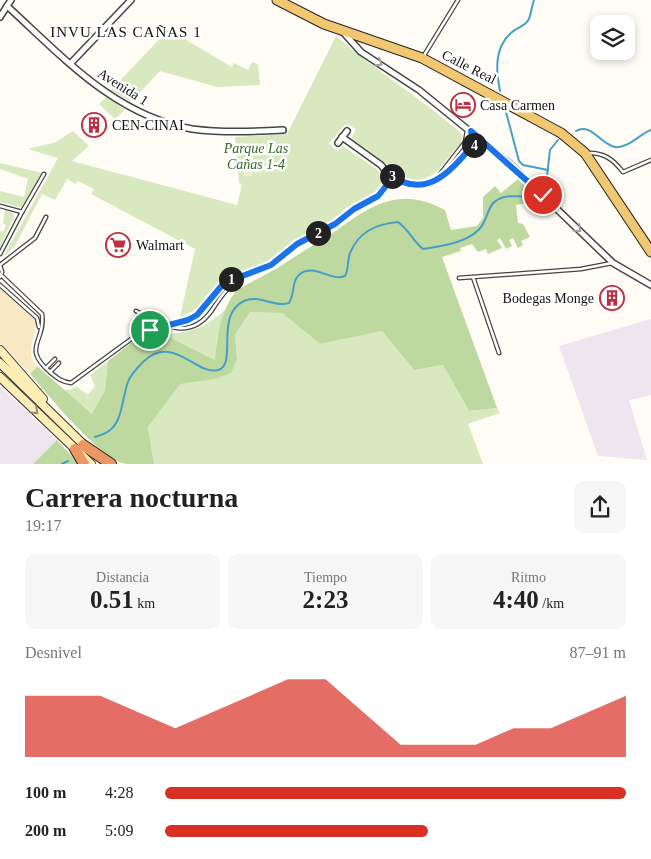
<!DOCTYPE html>
<html lang="es">
<head>
<meta charset="utf-8">
<style>
	body { margin:0; font-family:"Times New Roman",serif; background:#f6f6f6; color:#222; height:100vh; display:flex; flex-direction:column; font-size:19px; white-space:nowrap }
	* { box-sizing:border-box; margin:0 }
	p { font-size:16px; color:#767676 }
	.icon { flex:none; width:28px; height:28px; fill:none; stroke:currentColor; stroke-width:2; stroke-linecap:round; stroke-linejoin:round }
	.map { position:relative; height:464px; overflow:hidden }
	.sheet { display:flex; flex-direction:column; background:#fff; flex:1 }
	.sheet>* { flex:none }
	.fabs { position:absolute; left:590px; top:15px; display:grid; gap:10px }
	.fabs a { display:grid; place-items:center; width:45px; height:45px; border-radius:10px; background:#fff; box-shadow:0 2px 8px #0003; font-size:25px }
	.pin { position:absolute; display:grid; place-items:center; width:42px; height:42px; color:#fff; margin:-21px; border:2px solid #fff; border-radius:50%; box-shadow:0 1px 5px #0007 }
	.km { position:absolute; width:25px; height:25px; margin:-12px; border-radius:50%; background:#222; color:#fff; font-size:14px; line-height:25px; text-align:center }
	.round { display:grid; place-items:center; flex:none; width:52px; height:52px; border-radius:10px; background:#f6f6f6 }
	.head { display:flex; align-items:center; justify-content:space-between; height:85px; padding:0 25px }
	h1 { font-size:28px; font-weight:600; line-height:38px }
	.metrics { display:grid; grid-template-columns:repeat(3,1fr); gap:8px; height:85px; padding:5px 25px }
	.metrics div { display:grid; align-content:center; border-radius:10px; background:#f6f6f6; text-align:center }
	.metrics b { font-size:25px; font-weight:600 }
	.metrics small { font-size:14px; font-weight:400 }
	.metrics p { font-size:14px }
	.chart { height:140px; padding:10px 25px }
	.chart p { display:flex; justify-content:space-between }
	.chart svg { width:100%; height:90px; margin-top:5px; fill:#d93025; opacity:.7 }
	ul { padding:0 25px; list-style:none; font-size:16px }
	li { display:grid; grid-template-columns:80px 60px 1fr; align-items:center; height:38px }
	li i { height:12px; border-radius:6px; background:#d93025 }
	.map>svg:first-child { display:block }
	.industrial { fill:#ede6ef }
	.green { fill:#d8e9bf }
	.forest { fill:#bed99f }
	.sand { fill:#f8e8c4 }
	.pitch { fill:#e8f0d1 }
	.lines { fill:none; stroke-linecap:round; stroke-linejoin:round }
	.stream { stroke:#469fc7; stroke-width:2 }
	.lane-casing { stroke:#444; stroke-width:5 }
	.street-casing { stroke:#444; stroke-width:8 }
	.secondary-casing { stroke:#333; stroke-width:10 }
	.primary-casing { stroke:#222; stroke-width:11 }
	.highway-casing { stroke:#222; stroke-width:12 }
	.lane { stroke:#fff; stroke-width:2.5 }
	.street { stroke:#fff; stroke-width:5 }
	.secondary { stroke:#fbedb4; stroke-width:8 }
	.primary { stroke:#f2c772; stroke-width:9 }
	.highway { stroke:#ed9765; stroke-width:10 }
	.oneway { stroke:#a0a0a0 }
	.oneway2 { stroke:#928a6b }
	.route-casing { stroke:#fff; stroke-width:10 }
	.route { stroke:#1a73e8; stroke-width:6 }
	.labels { text-anchor:middle; dominant-baseline:central; stroke-width:5; stroke-linejoin:round; paint-order:stroke }
	.street-label { font-size:14px; fill:#111; stroke:#fff }
	.poi-label { font-size:14px; fill:#111; stroke:#fff; text-anchor:start }
	.park-label { font-size:14px; font-style:italic; fill:#376723; stroke:#fff }
	.neighbourhood-label { font-size:15px; letter-spacing:1px; fill:#111; stroke:#fff }
</style>
</head>
<body>
<div class="map">
<svg width="651" height="464" viewBox="0 0 651 464">
	<rect width="100%" height="100%" fill="#fefcf5"/>
	<g class="industrial">
		<polygon points="651,319 651,395 629,400 647,460 598,456 559,346"/>
		<polygon points="0,386 57,440 33,464 0,464"/>
	</g>
	<g class="green">
		<polygon points="171,27 188,41 232,67 234,63 248,70 252,62 258,64 260,85 217,87 160,71 131,102 111,90"/>
		<path d="M336,36C376,71 422,99 462,134L461,144C442,161 439,181 410,181L351,138L356,129L346,124L329,143L337,151L343,146L379,171L381,183L378,191L346,208L336,219L299,237L271,260L226,277L212,289L196,310L180,317L195,249L91,194L94,189L78,181L76,184L67,179L55,200L42,194L15,246L3,257L58,158L28,149L56,142L73,131L89,146L72,161L237,205L242,184L239,183L235,137L287,134Z"/>
		<polygon points="106,97 125,110 115,119 99,104"/>
		<polygon points="0,163 42,173 23,208 0,202 0,191 24,197 28,179 0,169"/>
		<polygon points="5,210 13,213 14,217 0,247 0,231 3,232 6,225 3,223"/>
		<path d="M226,309L217,338L215,360L165,335C193,331 205,328 226,309Z"/>
		<polygon points="250,312 282,313 320,344 382,331 414,370 443,365 469,411 497,408 500,413 468,424 483,464 154,464 148,427 180,383 215,379 237,359 235,335"/>
		<polygon points="108,361 105,390 92,414 64,390 70,390 76,386 88,395 95,386 90,375"/>
	</g>
	<g class="forest">
		<path d="M518,179L546,205L529,208L527,203L516,205L518,223L523,224L530,237L521,241L523,245L518,248L513,238L509,240L512,246L506,249L500,238L497,240L502,248L488,254L486,249L478,252L472,244L460,248L461,251L442,257L497,408L469,411L443,365L414,370L382,331L320,344L282,313L250,312L235,335L237,359L231,373L215,379L180,384L148,427L154,464C145,464 135,464 126,464C99,459 49,395 30,374L37,366L92,414L105,390L108,361L131,343L165,335L215,360C217,337 221,310 236,291C239,288 271,272 279,267C298,254 318,243 337,230C373,204 401,186 445,210L451,230L477,226L483,218V197L495,186L501,193Z"/>
		<polygon points="57,440 79,464 33,464"/>
	</g>
	<path class="sand" d="M0,288L36,320C38,338 23,350 37,366L30,374L0,343Z"/>
	<polygon class="pitch" points="243,159 252,159 252,176 244,176"/>
	<g class="lines">
		<g class="stream">
			<path d="M500,91C496,71 494,48 511,33C517,27 525,27 529,19C531,13 532,6 534,0"/>
			<polyline points="506,112 519,161 523,165 548,170"/>
			<path d="M576,131C591,122 601,145 615,147C627,149 640,134 651,130"/>
			<path d="M95,437C100,435 105,434 109,431C123,421 122,397 128,382C130,375 139,366 144,361C174,334 197,376 218,370C238,365 214,315 244,301C259,294 274,308 289,303C295,295 291,281 300,274C314,263 331,282 345,276C349,269 347,261 350,253C359,231 377,224 398,222C410,231 413,241 423,249C442,246 475,242 484,222C488,215 489,204 497,200C509,192 524,200 535,194C539,191 543,187 546,184L550,150L558,140"/>
			<polyline points="62,464 68,461"/>
		</g>
		<defs>
			<g id="lane">
				<polyline points="423,57 458,0"/>
				<path d="M587,153C603,152 613,159 623,172L651,160"/>
				<polyline points="388,174 411,186 428,184 437,178 465,142 467,131"/>
				<polyline points="438,178 451,170 474,144 473,135"/>
				<polyline points="0,206 22,212 0,254"/>
				<polyline points="22,212 44,174"/>
				<path d="M1,275L42,314C46,342 21,347 50,372C57,378 62,382 71,383L138,334L188,320L197,315L224,283L265,268L297,244L328,228L378,196L386,186L388,174"/>
				<polyline points="0,277 2,272 0,265 35,238 46,217"/>
				<polyline points="473,277 499,353"/>
				<polyline points="459,278 581,269 612,263"/>
				<polyline points="0,285 37,318 39,327"/>
				<path d="M136,311C162,325 190,342 212,310C220,298 228,286 241,278"/>
				<polyline points="46,368 55,359"/>
				<polyline points="50,372 59,363"/>
			</g>
			<g id="street">
				<path d="M7,6C62,56 115,116 192,129C222,133 252,132 283,130"/>
				<polyline points="0,17 11,0"/>
				<polyline points="343,32 361,52 419,90 509,163 613,263 651,285"/>
				<polyline points="71,63 131,0"/>
				<polyline points="342,137 381,165 388,174"/>
				<polyline points="338,143 347,131"/>
			</g>
			<g id="secondary">
				<polyline points="0,350 43,399"/>
				<polyline points="0,363 86,447"/>
				<polyline points="0,377 91,464"/>
			</g>
			<polyline id="primary" points="277,0 324,24 422,58 561,133 585,153 651,252"/>
			<g id="highway">
				<polyline points="83,445 111,464"/>
				<polyline points="75,449 84,464"/>
			</g>
		</defs>
		<use href="#lane" class="lane-casing"/>
		<use href="#street" class="street-casing"/>
		<use href="#secondary" class="secondary-casing"/>
		<use href="#primary" class="primary-casing"/>
		<use href="#highway" class="highway-casing"/>
		<use href="#lane" class="lane"/>
		<use href="#street" class="street"/>
		<use href="#secondary" class="secondary"/>
		<use href="#primary" class="primary"/>
		<use href="#highway" class="highway"/>
	</g>
	<defs><path id="oneway-chevron" d="M-2-3.5L2.5 0L-2 3.5" fill="none" stroke-width="1.6" stroke-linecap="round" stroke-linejoin="round" transform="scale(1.25)"/></defs>
	<g class="oneway">
		<use href="#oneway-chevron" transform="translate(379 63) rotate(31)"/>
		<use href="#oneway-chevron" transform="translate(578 229) rotate(44)"/>
	</g>
	<use class="oneway2" href="#oneway-chevron" transform="translate(35 411) rotate(44)"/>
	<g class="lines">
		<defs>
			<path id="route" d="M150,330L188,320L197,315L224,283L271,265L297,244L335,224L354,209L378,196L386,186L388,174C426,201 449,173 474,144L471,131L543,195"/>
		</defs>
		<use href="#route" class="route-casing"/>
		<use href="#route" class="route"/>
	</g>
	<defs>
		<symbol id="hotel-ring" viewBox="-11 -11 22 22"><circle r="9.5" fill="#fff" stroke="#bc2e42" stroke-width="1.5"/><path d="M-6-4.5h1.5V1H6V5H4.5V3h-9V5H-6ZM-4 0a1.8 1.8 0 1 1 3.6 0ZM.5 0V-2.5h3Q6-2.5 6 0Z" fill="#bc2e42"/></symbol>
		<symbol id="building-ring" viewBox="-11 -11 22 22"><circle r="9.5" fill="#fff" stroke="#bc2e42" stroke-width="1.5"/><path d="M-4-6H4V6H1V3H-1V6H-4ZM-2.5-4.3h1.7v1.8h-1.7ZM.8-4.3h1.7v1.8H.8ZM-2.5-1h1.7V.8h-1.7ZM.8-1h1.7V.8H.8Z" fill="#bc2e42"/></symbol>
		<symbol id="supermarket-ring" viewBox="-11 -11 22 22"><circle r="9.5" fill="#fff" stroke="#bc2e42" stroke-width="1.5"/><path d="M-6-5.5h2.5l.6 2H6L4.5 2H-2.5L-4.4-4H-6ZM-1.5 3.2a1.3 1.3 0 1 0 .1 0ZM3 3.2a1.3 1.3 0 1 0 .1 0Z" fill="#bc2e42"/></symbol>
	</defs>
	<g fill-rule="evenodd">
		<use href="#hotel-ring" x="449" y="91" width="28" height="28"/>
		<use href="#building-ring" x="80" y="111" width="28" height="28"/>
		<use href="#supermarket-ring" x="104" y="231" width="28" height="28"/>
		<use href="#building-ring" x="598" y="284" width="28" height="28"/>
	</g>
	<g class="labels">
		<g class="street-label">
			<text transform="translate(469 67) rotate(27)">Calle Real</text>
			<text transform="translate(123 87) rotate(32)">Avenida 1</text>
		</g>
		<g class="poi-label">
			<text x="480" y="105">Casa Carmen</text>
			<text x="112" y="125">CEN-CINAI</text>
			<text x="136" y="245">Walmart</text>
			<text x="594" y="298" text-anchor="end">Bodegas Monge</text>
		</g>
		<g class="park-label">
			<text x="256" y="148">Parque Las<tspan x="256" dy="16">Cañas 1-4</tspan></text>
		</g>
		<g class="neighbourhood-label">
			<text x="126" y="32">INVU LAS CAÑAS 1</text>
		</g>
	</g>
</svg>
<div class="fabs">
<a><svg class="icon" aria-label="layers" viewBox="0 0 24 24"><path d="M12 4l9 5-9 5-9-5zM3 14l9 5 9-5"/></svg></a>
</div>
<div class="pin" style="left:150px;top:330px;background:#1e9e55"><svg class="icon" aria-label="arrive" viewBox="0 0 24 24"><path d="M6 21V4h12l-3 4 3 4H6"/></svg></div>
<div class="pin" style="left:543px;top:195px;background:#d93025"><svg class="icon" aria-label="check" viewBox="0 0 24 24"><path d="M5 12l5 5 9-10"/></svg></div>
<b class="km" style="left:231px;top:279px">1</b>
<b class="km" style="left:318px;top:233px">2</b>
<b class="km" style="left:392px;top:176px">3</b>
<b class="km" style="left:474px;top:145px">4</b>
</div>
<section class="sheet">
<div class="head"><div><h1>Carrera nocturna</h1><p>19:17</p></div><a class="round"><svg class="icon" aria-label="share" viewBox="0 0 24 24"><path d="M12 15V3M7 8l5-5 5 5M5 13v7h14v-7"/></svg></a></div>
<div class="metrics">
<div><p>Distancia</p><b>0.51<small> km</small></b></div>
<div><p>Tiempo</p><b>2:23</b></div>
<div><p>Ritmo</p><b>4:40<small> /km</small></b></div>
</div>
<div class="chart"><p><span>Desnivel</span>87–91 m</p>
<svg viewBox="0 0 160 44" preserveAspectRatio="none"><path d="M0 44V14L10 14L20 14L30 22L40 30L50 22L60 14L70 6L80 6L90 22L100 38L110 38L120 38L130 30L140 30L150 22L160 14V44z"/></svg>
</div>
<ul>
<li><b>100 m</b>4:28<i style="width:100%"></i></li>
<li><b>200 m</b>5:09<i style="width:57%"></i></li>
</ul>
</section>
</body>
</html>
